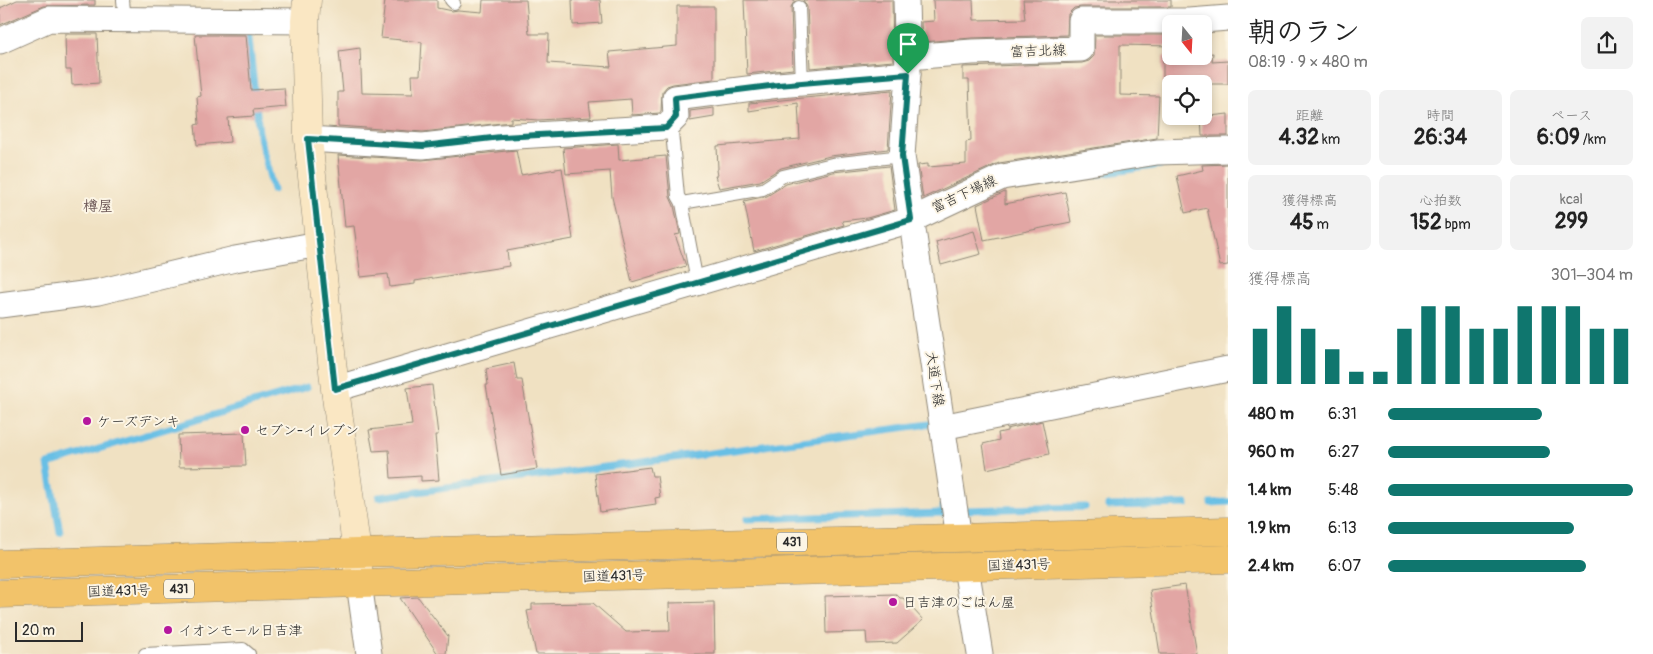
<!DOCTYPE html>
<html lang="ja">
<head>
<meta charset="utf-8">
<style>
	body { margin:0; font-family:Pangolin,"Klee One",sans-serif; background:#f2f2f2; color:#222; height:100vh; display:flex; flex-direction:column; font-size:19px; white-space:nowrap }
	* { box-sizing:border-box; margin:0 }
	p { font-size:16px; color:#767676 }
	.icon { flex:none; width:28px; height:28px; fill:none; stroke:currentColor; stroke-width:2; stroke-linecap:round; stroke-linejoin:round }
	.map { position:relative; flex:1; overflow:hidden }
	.side { display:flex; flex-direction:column; background:#fff; width:425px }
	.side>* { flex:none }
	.needle { width:32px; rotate:162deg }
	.tools { position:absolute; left:1162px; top:15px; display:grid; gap:10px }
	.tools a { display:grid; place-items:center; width:50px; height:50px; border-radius:8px; background:#fff; box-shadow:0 2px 8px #0003; font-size:25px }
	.scale { position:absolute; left:15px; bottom:12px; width:68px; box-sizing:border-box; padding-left:5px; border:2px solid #2b2b2b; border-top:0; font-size:14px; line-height:18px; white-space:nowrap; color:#2b2b2b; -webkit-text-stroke:4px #fcf5e5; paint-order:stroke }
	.pin { position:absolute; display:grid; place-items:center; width:42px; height:42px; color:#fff; margin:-51px -21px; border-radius:50% 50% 50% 0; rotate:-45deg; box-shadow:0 0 5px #0007 }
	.pin .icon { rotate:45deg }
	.round { display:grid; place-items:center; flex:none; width:52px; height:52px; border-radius:8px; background:#f2f2f2 }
	.summary { display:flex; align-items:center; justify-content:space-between; height:85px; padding:0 20px }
	h1 { font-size:28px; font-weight:700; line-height:38px }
	.metrics { display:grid; grid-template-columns:repeat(3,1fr); gap:8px; height:85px; padding:5px 20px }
	.metrics div { display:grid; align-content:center; border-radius:8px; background:#f2f2f2; text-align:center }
	.metrics b { font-size:21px; font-weight:700 }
	.metrics small { font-size:14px; font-weight:400 }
	.metrics p { font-size:14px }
	.chart { height:140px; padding:10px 20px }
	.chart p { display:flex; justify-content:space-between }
	.chart svg { width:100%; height:90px; margin-top:5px; stroke:#0f766e; stroke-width:6 }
	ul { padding:0 20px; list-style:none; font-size:16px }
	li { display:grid; grid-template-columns:80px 60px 1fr; align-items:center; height:38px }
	li i { height:12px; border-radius:6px; background:#0f766e }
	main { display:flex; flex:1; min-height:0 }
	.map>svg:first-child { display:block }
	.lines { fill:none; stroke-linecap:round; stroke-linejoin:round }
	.stream { stroke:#68bfe5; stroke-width:7 }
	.building { fill:#e2a6a4 }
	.lane-casing { stroke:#8e8676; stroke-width:14 }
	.street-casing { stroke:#8e8676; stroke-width:27 }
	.secondary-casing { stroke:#8e8676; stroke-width:29 }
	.highway-casing { stroke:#8e8676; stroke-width:29 }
	.lane { stroke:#fff; stroke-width:12 }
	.street { stroke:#fff; stroke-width:25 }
	.secondary { stroke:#fae7c3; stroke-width:28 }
	.highway { stroke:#f2c36a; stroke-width:28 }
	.route-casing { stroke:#fff; stroke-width:10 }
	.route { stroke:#0f766e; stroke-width:6 }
	.poi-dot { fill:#b5179e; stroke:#fcf5e5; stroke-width:2 }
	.labels { text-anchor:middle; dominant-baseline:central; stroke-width:4; stroke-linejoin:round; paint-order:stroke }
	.shield { fill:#fcf5e5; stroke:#6a6863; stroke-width:1 }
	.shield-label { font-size:12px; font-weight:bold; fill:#2b2b2b }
	.street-label { font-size:14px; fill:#2b2b2b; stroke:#fcf5e5 }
	.poi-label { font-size:14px; fill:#2b2b2b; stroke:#fcf5e5; text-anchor:start }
	.neighbourhood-label { font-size:15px; font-weight:bold; fill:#6b5655; stroke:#fcf5e5 }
</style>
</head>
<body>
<main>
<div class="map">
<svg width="1228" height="654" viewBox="0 0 1228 654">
	<rect width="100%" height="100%" fill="#fcf5e5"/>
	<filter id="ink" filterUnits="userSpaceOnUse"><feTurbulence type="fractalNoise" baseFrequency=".02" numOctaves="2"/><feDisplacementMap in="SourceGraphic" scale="10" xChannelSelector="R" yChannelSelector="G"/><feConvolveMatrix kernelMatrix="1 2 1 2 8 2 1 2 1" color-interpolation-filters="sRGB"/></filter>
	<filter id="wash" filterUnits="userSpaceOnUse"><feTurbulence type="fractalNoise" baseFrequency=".0096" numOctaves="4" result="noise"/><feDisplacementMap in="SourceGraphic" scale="20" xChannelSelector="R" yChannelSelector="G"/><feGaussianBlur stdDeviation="1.12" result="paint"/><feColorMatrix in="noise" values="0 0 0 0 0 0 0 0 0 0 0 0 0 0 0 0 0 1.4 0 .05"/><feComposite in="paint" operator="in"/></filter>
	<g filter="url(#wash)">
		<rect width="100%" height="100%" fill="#f0e1c2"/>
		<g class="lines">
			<g class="stream">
				<polyline points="248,29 259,133 273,190"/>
				<polyline points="1024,186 1166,164"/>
				<polyline points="379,497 930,424"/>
				<polyline points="1211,503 1228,502"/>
				<polyline points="1108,506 1186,504"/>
				<polyline points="965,510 1085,507"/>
				<polyline points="747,519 944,513 943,505"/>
				<polyline points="60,532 48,464 307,387"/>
			</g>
		</g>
		<g id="blocks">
			<g class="building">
				<polygon points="17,0 95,0 95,5 44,6 0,25 0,8"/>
				<polygon points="385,0 437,0 437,8 452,11 458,10 482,12 483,0 526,0 529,34 549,34 548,63 611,67 609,52 677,46 677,6 714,6 714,79 673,84 667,86 662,92 661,111 660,113 632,115 631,99 589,102 591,117 538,120 511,118 511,122 423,132 338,126 338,92 343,92 339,51 360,48 362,93 413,94 412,75 420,75 422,42 381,38"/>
				<polygon points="572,0 600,0 602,23 573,25"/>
				<polygon points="744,0 795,0 791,7 793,69 747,74"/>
				<polygon points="803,0 892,0 893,61 810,68 807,7"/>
				<polygon points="933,0 973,0 974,20 1025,19 1023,0 1171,0 1171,7 1081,7 1074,8 1068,14 1067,35 972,38 922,42 921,22 934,21"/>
				<polygon points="65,34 97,34 99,83 72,85 71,70 66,70"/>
				<polygon points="195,35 246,35 251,90 284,88 286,107 253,110 254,116 228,118 230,142 197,145 195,125 199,124 197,97 201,96"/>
				<polygon points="1095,35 1171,35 1171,46 1120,45 1120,95 1159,96 1157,138 999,163 923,198 918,165 928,164 928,167 966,164 966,142 971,141 969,80 963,80 963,67 1082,63 1089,61 1094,56"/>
				<polygon points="1213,53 1212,62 1228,61 1228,84 1163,84 1163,56 1204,56 1204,54"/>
				<polygon points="892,90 888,149 830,156 781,168 760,181 719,188 715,176 717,176 716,170 718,169 717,146 800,139 798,103 749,111 749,103"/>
				<polygon points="714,108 714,117 690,121 690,111"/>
				<polygon points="1228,114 1228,136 1202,136 1201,117"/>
				<polygon points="618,144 619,160 666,156 670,197 674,206 680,234 675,235 686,266 632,282 612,197 610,171 566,174 563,148"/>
				<polygon points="516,150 521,175 562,168 573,239 507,251 509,266 415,281 415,284 390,287 388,274 361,277 354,226 345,227 338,155 422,160"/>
				<polygon points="1228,164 1228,265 1220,266 1207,208 1185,213 1177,176 1203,170 1202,165"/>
				<polygon points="889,166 895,210 867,218 842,221 844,225 754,251 744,201 767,196 786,184 833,172"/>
				<polygon points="1005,192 1005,204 1065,192 1071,222 984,240 977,205"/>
				<polygon points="974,231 981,254 941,265 936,242"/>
				<polygon points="514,363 517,380 522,380 537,469 501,475 486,385 488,385 486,369"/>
				<polygon points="432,385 438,435 435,435 439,480 421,481 421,476 391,478 389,450 373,451 369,430 412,425 407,388"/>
				<polygon points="1042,421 1049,454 987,469 983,444 999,440 998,433 1007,431 1007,429"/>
				<polygon points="244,433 246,466 179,467 178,435"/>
				<polygon points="650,467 652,476 657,476 660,497 655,498 656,504 600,512 595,474"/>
				<polygon points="1185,585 1197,654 1160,654 1150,590"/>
				<polygon points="896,594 900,598 903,598 923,620 897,643 867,644 866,632 826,633 825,596"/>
				<polygon points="418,597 448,636 446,654 438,654 400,598"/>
				<polygon points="714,602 715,654 536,654 527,611 532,610 532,604 593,603 626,632 670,631 669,603"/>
			</g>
		</g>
	</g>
	<g filter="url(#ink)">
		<use href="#blocks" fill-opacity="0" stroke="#8e8676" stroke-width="1"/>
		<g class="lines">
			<defs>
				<g id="lane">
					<polyline points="123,0 125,21"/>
					<polyline points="451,0 454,3"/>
					<polyline points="799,7 802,83"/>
					<polyline points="671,121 678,196 682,203"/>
					<polyline points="697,282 682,203 763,189 783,176 832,164 902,156"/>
					<polyline points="145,654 243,649 249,654"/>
				</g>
				<g id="street">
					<polyline points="906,0 908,74 902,156 959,538"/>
					<polyline points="0,41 49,19 305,21"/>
					<polyline points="908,57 972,52 1081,49 1081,21 1190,21 1228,18"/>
					<polyline points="308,139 423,146 501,137 666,127 676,117 675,98 778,85 908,74"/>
					<polyline points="0,305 98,292 235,259 319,244"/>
					<polyline points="335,389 911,220 1002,177 1157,152 1228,150"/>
					<polyline points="942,427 1228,369"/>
					<polyline points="966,567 980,654"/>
					<polyline points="359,583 369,654"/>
				</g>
				<polyline id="secondary" points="307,0 305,21 308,139 335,389 357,553 359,583"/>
				<g id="highway">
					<polyline points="0,564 357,553 1228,531"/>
					<polyline points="0,594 359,583 1228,559"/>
				</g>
			</defs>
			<use href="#lane" class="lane-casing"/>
			<use href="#street" class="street-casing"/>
			<use href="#secondary" class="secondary-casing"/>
			<use href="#highway" class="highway-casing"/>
			<use href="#lane" class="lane"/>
			<use href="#street" class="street"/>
			<use href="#secondary" class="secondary"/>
			<use href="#highway" class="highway"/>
		</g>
	</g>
	<g class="lines" filter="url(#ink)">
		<defs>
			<polygon id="route" points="908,74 902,156 911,220 335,389 308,139 423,146 501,137 666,128 676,117 675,98 778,85"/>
		</defs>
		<use href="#route" class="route-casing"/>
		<use href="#route" class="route"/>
	</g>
	<g class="poi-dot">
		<circle cx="87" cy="421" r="5"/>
		<circle cx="245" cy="430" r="5"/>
		<circle cx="893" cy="602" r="5"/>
		<circle cx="168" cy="630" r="5"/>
	</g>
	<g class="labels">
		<g class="shield">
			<rect x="777" y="532.5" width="30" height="19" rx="4"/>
			<rect x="164" y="579.5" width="30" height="19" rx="4"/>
		</g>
		<g class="shield-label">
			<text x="792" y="542">431</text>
			<text x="179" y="589">431</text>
		</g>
		<g class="street-label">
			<text transform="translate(1038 51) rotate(-2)">富吉北線</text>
			<text transform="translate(964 194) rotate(-25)">富吉下場線</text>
			<text transform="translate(935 379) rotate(81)">大道下線</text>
			<text transform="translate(1019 565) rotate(-2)">国道431号</text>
			<text transform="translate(614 576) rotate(-2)">国道431号</text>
			<text transform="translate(119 591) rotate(-2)">国道431号</text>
		</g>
		<g class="poi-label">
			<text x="97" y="421">ケーズデンキ</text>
			<text x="255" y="430">セブン-イレブン</text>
			<text x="903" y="602">日吉津のごはん屋</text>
			<text x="178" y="630">イオンモール日吉津</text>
		</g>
		<g class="neighbourhood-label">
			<text x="98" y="206">樽屋</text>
		</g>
	</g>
</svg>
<div class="tools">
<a><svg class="needle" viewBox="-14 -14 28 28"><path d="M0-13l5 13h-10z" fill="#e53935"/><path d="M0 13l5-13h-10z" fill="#767676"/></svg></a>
<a><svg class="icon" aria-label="locate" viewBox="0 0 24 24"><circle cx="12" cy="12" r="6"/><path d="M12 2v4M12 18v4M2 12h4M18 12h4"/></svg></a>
</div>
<div class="scale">20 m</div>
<div class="pin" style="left:908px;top:74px;background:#1e9e55"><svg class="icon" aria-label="arrive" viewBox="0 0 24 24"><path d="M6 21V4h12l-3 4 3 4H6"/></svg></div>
</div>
<section class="side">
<div class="summary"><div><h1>朝のラン</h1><p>08:19 · 9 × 480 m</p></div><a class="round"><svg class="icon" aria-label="share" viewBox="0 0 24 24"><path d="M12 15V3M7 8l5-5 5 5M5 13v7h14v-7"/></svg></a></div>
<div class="metrics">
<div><p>距離</p><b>4.32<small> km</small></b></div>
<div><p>時間</p><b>26:34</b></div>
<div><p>ペース</p><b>6:09<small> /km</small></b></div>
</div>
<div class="metrics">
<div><p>獲得標高</p><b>45<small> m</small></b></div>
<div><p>心拍数</p><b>152<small> bpm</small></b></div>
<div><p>kcal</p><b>299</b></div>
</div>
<div class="chart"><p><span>獲得標高</span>301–304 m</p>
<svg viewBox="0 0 160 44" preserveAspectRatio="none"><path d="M5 44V17M15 44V6M25 44V17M35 44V27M45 44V38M55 44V38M65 44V17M75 44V6M85 44V6M95 44V17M105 44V17M115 44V6M125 44V6M135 44V6M145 44V17M155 44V17"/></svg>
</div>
<ul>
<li><b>480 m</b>6:31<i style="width:63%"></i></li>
<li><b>960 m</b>6:27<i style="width:66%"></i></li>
<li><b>1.4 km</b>5:48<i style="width:100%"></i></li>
<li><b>1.9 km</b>6:13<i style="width:76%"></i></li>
<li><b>2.4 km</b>6:07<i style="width:81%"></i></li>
</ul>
</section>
</main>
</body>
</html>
